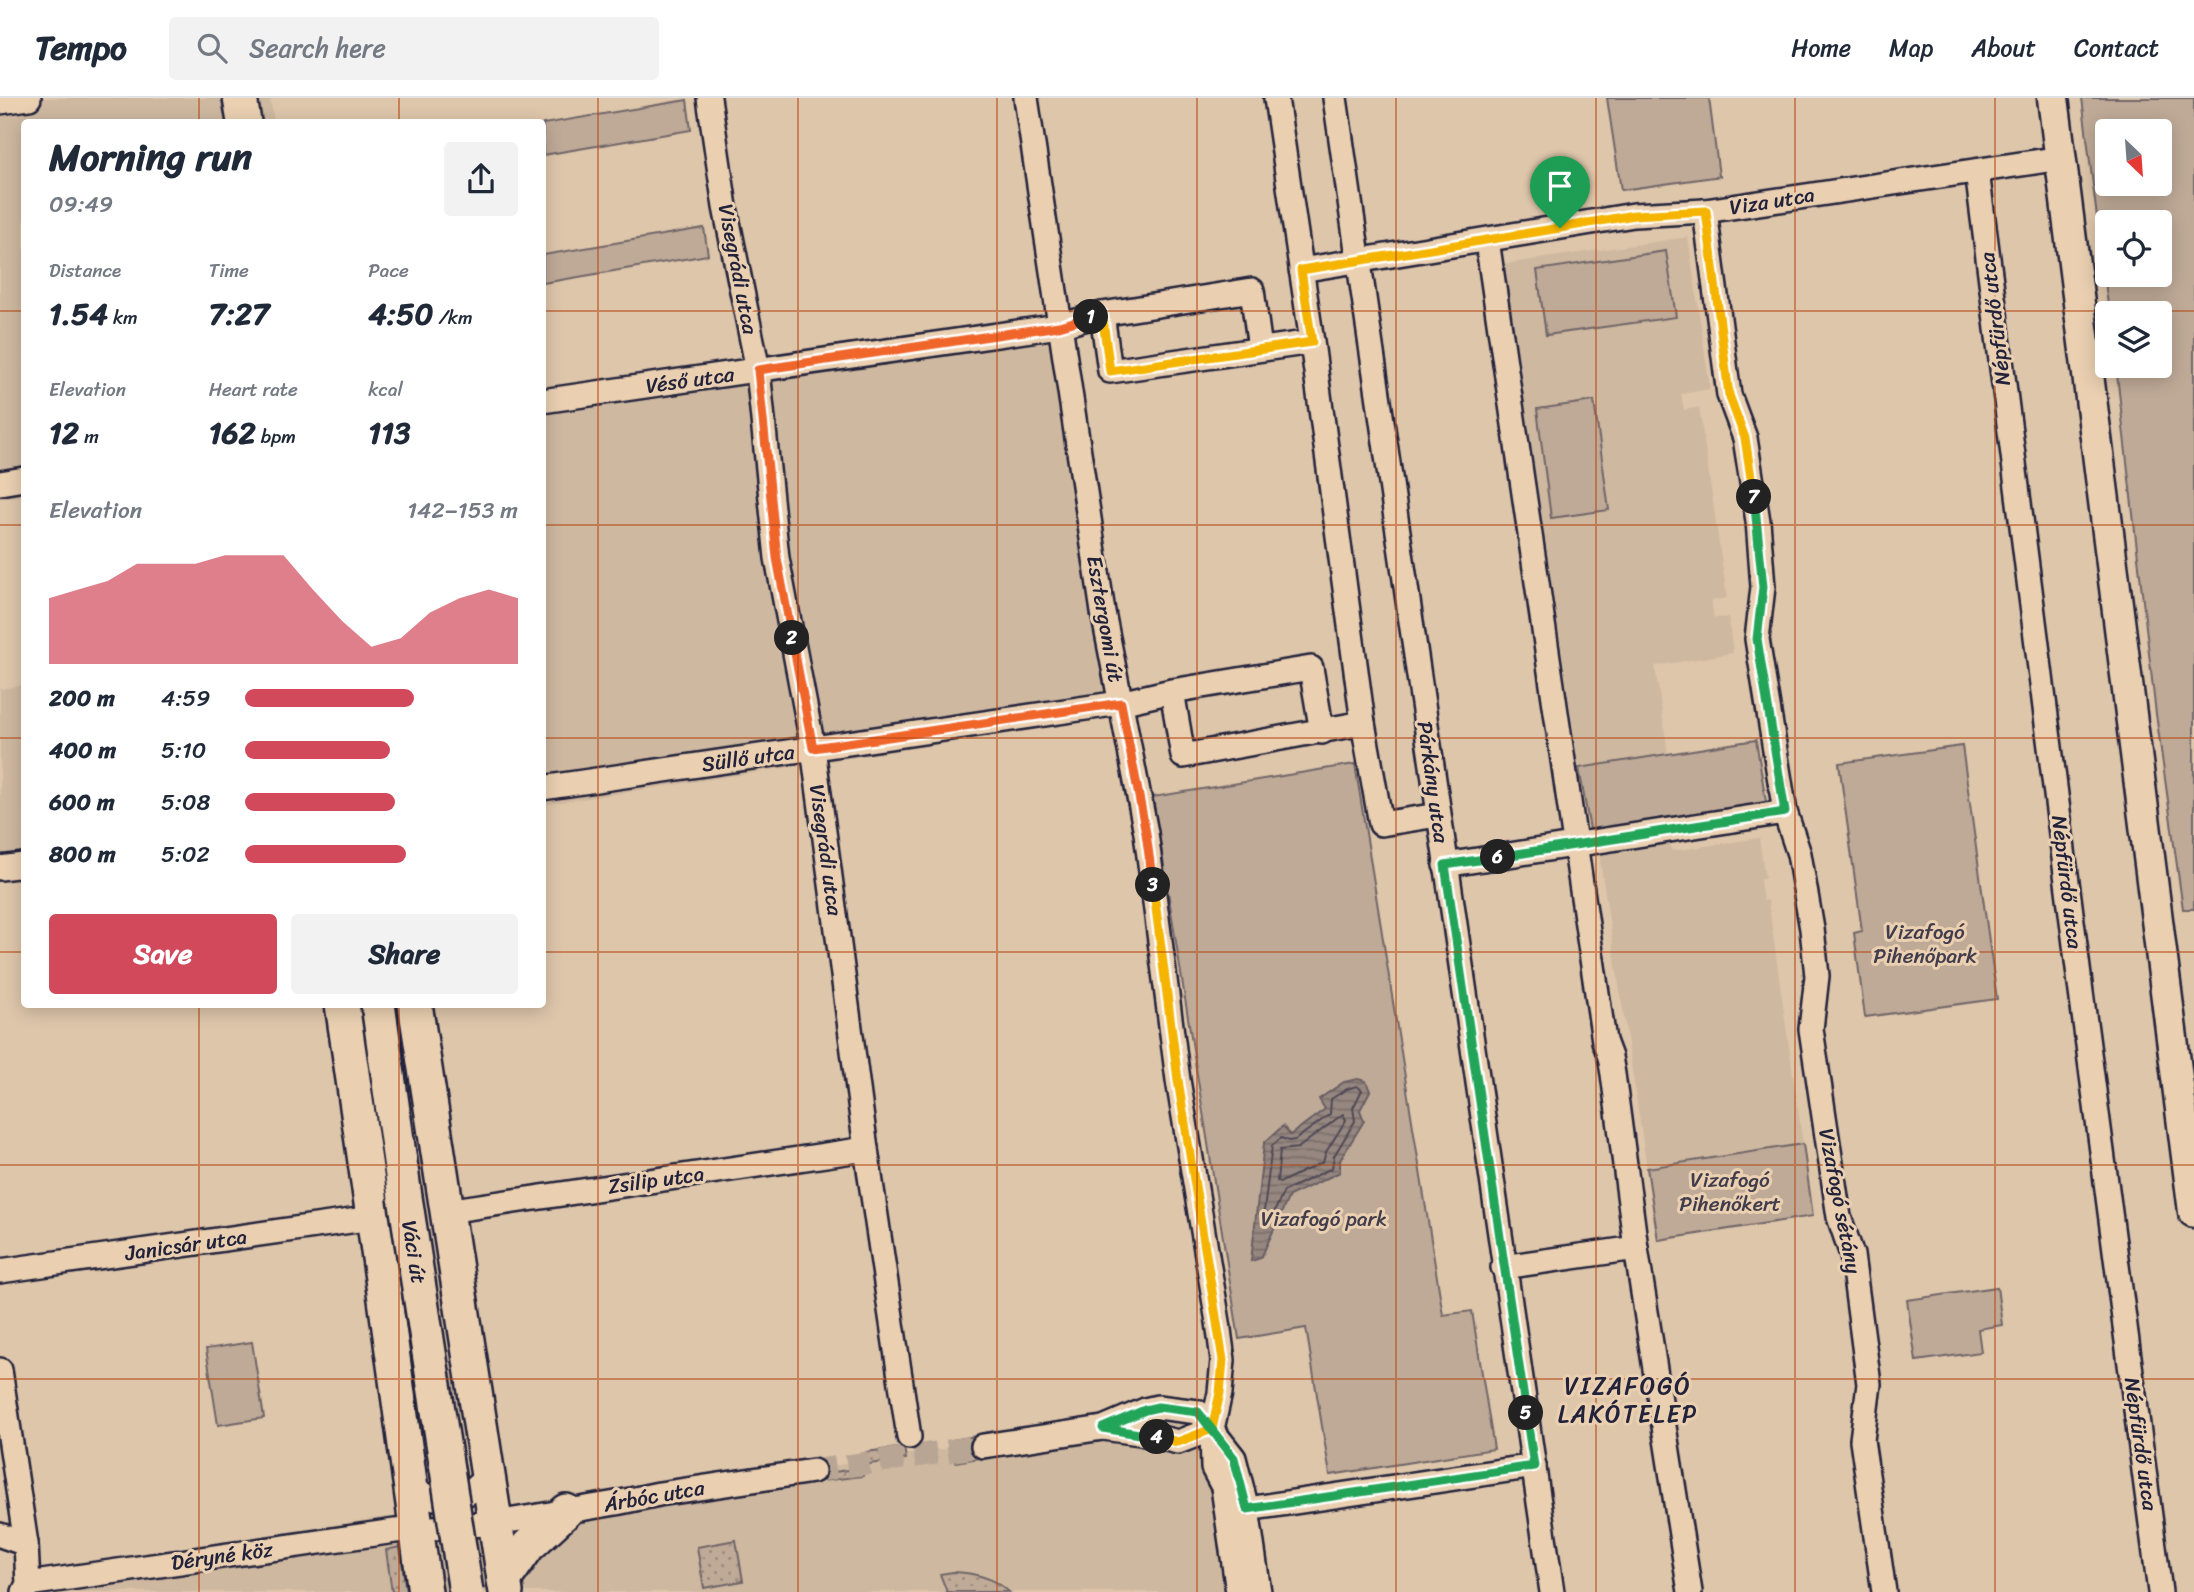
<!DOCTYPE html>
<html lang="en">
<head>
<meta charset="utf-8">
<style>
	body { margin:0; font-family:Sriracha,sans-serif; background:#f2f2f3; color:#1f2937; height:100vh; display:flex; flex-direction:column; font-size:26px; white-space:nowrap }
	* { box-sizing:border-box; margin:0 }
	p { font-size:23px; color:#747a83 }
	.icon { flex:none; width:38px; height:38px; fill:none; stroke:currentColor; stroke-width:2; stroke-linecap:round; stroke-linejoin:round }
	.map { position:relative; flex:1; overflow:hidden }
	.side { position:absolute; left:21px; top:21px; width:525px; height:889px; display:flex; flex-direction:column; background:#fff; border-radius:7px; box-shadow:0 4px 18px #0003 }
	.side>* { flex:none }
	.needle { width:46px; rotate:155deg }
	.fabs { position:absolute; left:2095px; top:21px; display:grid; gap:14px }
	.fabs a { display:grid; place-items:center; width:77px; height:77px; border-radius:7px; background:#fff; box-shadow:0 4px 18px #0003; font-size:35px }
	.pin { position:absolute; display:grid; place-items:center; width:60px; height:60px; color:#fff; margin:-72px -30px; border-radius:50% 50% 50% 0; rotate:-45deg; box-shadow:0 0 7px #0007 }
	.pin .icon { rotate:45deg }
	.km { position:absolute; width:35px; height:35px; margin:-18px; border-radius:50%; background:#222; color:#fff; font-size:19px; line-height:35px; text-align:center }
	.round { display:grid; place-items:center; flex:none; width:74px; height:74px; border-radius:7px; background:#f2f2f3 }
	.summary { display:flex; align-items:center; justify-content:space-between; height:119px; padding:0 28px }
	h1 { font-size:38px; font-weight:800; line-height:52px }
	.stats { display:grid; grid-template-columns:repeat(3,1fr); gap:10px; height:119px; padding:7px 28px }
	.stats div { display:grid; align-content:center }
	.stats b { font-size:30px; font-weight:800 }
	.stats small { font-size:19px; font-weight:400 }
	.stats p { font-size:19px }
	.chart { height:196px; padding:14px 28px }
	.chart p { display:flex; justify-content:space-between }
	.chart svg { width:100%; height:126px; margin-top:7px; fill:#d1495b; opacity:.7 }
	.cta { display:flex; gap:14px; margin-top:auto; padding:14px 28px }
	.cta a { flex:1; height:80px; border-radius:7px; background:#d1495b; color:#fff; font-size:28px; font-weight:800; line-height:80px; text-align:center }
	.cta a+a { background:#f2f2f3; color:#1f2937 }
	ul { padding:0 28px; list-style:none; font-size:23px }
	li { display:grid; grid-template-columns:112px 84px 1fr; align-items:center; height:52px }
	li i { height:18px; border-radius:9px; background:#d1495b }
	header { display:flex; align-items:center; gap:42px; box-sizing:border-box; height:98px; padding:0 35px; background:#fff; border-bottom:2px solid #e0e1e3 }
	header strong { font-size:33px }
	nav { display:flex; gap:38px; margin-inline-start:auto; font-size:24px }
	.search { width:490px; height:63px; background:#f2f2f3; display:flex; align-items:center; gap:18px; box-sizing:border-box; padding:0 24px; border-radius:7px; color:#747a83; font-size:26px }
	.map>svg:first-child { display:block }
	.built { fill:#ceb8a0 }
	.grass { fill:url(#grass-dots); stroke:#706669; stroke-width:2 }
	.park { fill:#bfaa97; stroke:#706669; stroke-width:2; fill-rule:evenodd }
	.water { fill:url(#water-rules); stroke:#685f64; stroke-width:2 }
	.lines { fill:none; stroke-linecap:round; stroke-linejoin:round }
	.shore { stroke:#504a57; stroke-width:2 }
	.minor-tunnel { stroke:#b8a594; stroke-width:23; stroke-dasharray:23 11; stroke-linecap:butt }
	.minor-casing { stroke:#22223b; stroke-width:28 }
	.tertiary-casing { stroke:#22223b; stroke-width:35 }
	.secondary-casing { stroke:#22223b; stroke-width:38 }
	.minor { stroke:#ead0b1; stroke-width:23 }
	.tertiary { stroke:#ead0b1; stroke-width:30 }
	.secondary { stroke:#ead0b1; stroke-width:33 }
	.secondary-bridge-casing { stroke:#22223b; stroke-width:38; stroke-linecap:butt }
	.secondary-bridge { stroke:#ead0b1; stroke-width:33 }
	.split-1-casing { stroke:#fff; stroke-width:14 }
	.split-2-casing { stroke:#fff; stroke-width:14 }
	.split-3-casing { stroke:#fff; stroke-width:14 }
	.split-4-casing { stroke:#fff; stroke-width:14 }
	.split-5-casing { stroke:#fff; stroke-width:14 }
	.split-6-casing { stroke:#fff; stroke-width:14 }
	.split-7-casing { stroke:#fff; stroke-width:14 }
	.split-8-casing { stroke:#fff; stroke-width:14 }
	.split-1 { stroke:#f5b400; stroke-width:9 }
	.split-2 { stroke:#f0652b; stroke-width:9 }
	.split-3 { stroke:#f0652b; stroke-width:9 }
	.split-4 { stroke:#f5b400; stroke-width:9 }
	.split-5 { stroke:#22a559; stroke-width:9 }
	.split-6 { stroke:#22a559; stroke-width:9 }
	.split-7 { stroke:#22a559; stroke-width:9 }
	.split-8 { stroke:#f5b400; stroke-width:9 }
	.grid { fill:none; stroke:#b64b18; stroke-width:2; stroke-opacity:0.55 }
	.labels { text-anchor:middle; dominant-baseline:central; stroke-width:6; stroke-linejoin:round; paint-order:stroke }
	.street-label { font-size:21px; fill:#22223b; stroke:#ead0b1 }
	.park-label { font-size:21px; fill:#413d4d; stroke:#ead0b1 }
	.quarter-label { font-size:24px; letter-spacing:2px; fill:#22223b; stroke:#ead0b1 }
</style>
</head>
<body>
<header>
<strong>Tempo</strong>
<div class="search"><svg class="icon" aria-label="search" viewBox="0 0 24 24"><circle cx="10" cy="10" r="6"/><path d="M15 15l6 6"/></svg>Search here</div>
<nav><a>Home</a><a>Map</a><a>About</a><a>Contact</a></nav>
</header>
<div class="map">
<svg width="2194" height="1494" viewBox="0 0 2194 1494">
	<defs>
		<pattern id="grass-dots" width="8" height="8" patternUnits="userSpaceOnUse" patternTransform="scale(1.75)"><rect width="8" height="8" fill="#bfaa97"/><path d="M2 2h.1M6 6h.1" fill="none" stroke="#9b8a7c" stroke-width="1.8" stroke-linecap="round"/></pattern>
		<pattern id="water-rules" width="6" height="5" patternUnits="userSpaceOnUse" patternTransform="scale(1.75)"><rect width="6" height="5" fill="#968780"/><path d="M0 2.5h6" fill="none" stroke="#7a6e6a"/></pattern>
	</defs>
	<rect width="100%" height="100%" fill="#dec6aa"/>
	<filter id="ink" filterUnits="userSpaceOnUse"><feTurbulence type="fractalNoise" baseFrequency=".0143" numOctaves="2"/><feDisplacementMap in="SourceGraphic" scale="14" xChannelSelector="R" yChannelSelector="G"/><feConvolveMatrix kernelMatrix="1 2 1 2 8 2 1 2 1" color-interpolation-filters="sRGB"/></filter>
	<g filter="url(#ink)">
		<g class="built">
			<polygon points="0,0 270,0 274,24 24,24 24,397 0,401"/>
			<polygon points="1688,139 1710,291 1681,296 1684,312 1699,309 1727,500 1711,503 1714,520 1728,519 1733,555 1655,568 1668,656 1579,670 1504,166"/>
			<polygon points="1051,241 1110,620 543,707 543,314"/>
			<polygon points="24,587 24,777 0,781 0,591"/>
			<polygon points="1759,740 1765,780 1760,782 1763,803 1768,802 1803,1046 1647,1070 1599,756 1670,745 1672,753"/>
			<polygon points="1221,1317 1246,1494 18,1494 38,1472 385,1419 501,1418 1068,1332"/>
		</g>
		<g class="grass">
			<polygon points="977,1338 980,1360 955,1364 951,1342"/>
			<polygon points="904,1349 906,1361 862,1367 863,1378 815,1384 814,1377 854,1371 866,1354"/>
			<polygon points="736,1442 743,1483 704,1490 697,1449"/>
			<polygon points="400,1449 406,1494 392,1494 386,1452"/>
			<path d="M953,1474C974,1475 993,1479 1009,1494H947L940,1476Z"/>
		</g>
		<g class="park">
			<polygon points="1607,0 1709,0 1719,78 1721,78 1621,92"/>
			<path d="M2082,0H2194V811H2183L2156,616L2116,268H2160V215H2109ZM2107,33H2160V86H2107ZM2107,124H2160V177H2107Z"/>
			<polygon points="687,2 691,32 543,57 543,26"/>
			<polygon points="704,130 708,157 543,185 543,157"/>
			<polygon points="1666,153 1676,219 1546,237 1537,172"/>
			<polygon points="1594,303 1609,412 1551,420 1537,311"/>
			<polygon points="1756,642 1767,710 1591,737 1579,670"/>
			<polygon points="1962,648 1997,901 1865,919 1854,835 1862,833 1839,665"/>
			<polygon points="1355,666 1443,1217 1472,1213 1494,1351 1330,1377 1306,1230 1239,1241 1153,699"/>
			<polygon points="1803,1046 1813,1118 1658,1142 1647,1070"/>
			<polygon points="1997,1189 2002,1227 1978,1231 1981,1254 1916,1263 1907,1202"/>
			<polygon points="252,1244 264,1320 218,1327 206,1251"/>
		</g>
		<polygon class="water" points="1358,981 1366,983 1370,993 1360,1012 1364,1023 1340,1062 1340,1074 1289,1098 1261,1160 1251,1163 1264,1045 1283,1028 1290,1037 1325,1011 1319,1001 1344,984"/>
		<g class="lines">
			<g class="shore">
				<polygon points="1357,988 1362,992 1353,1010 1355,1023 1334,1058 1332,1070 1284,1093 1270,1123 1265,1124 1263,1121 1272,1048 1281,1040 1289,1043 1295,1042 1330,1016 1331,1001 1347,991"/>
				<polygon points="1343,1016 1346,1022 1326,1054 1323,1064 1281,1084 1277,1083 1280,1052 1298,1050"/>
			</g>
			<polyline class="minor-tunnel" points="813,1373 983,1348"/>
			<defs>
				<g id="minor">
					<polyline points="709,0 725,109 758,272 777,460 813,650 866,1051 909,1339"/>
					<polyline points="1026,0 1103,514 1146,735 1178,982 1218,1224 1223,1262 1220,1295 1212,1331 1213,1370 1223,1389 1238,1494"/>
					<polyline points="1276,0 1312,244 1363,625 1381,726 1438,717"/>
					<polyline points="1335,0 1552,1494"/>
					<polyline points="0,4 29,0"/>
					<polyline points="1977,73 2081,894 2160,1494"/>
					<polyline points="1705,113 1729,297 1745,340 1758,423 1763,489 1757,541 1785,714 1799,756 1812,831 1817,878 1811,931 1839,1119 1852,1157 1869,1286 1862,1342 1884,1494"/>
					<polyline points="1487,142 1604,943 1610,959 1613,976 1636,1150 1690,1494"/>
					<polyline points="1301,172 1634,117 1705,113 2061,60"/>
					<polyline points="1102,216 1110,273 1312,244"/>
					<polyline points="542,303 1059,228 1102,216 1252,192 1260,251"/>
					<polyline points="0,385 24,381"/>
					<polyline points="1172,593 1183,658 1363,625"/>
					<polyline points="542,690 1120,605 1172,593 1311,570 1322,634"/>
					<polyline points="1445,767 1785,714"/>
					<polyline points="0,770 24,767"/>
					<polyline points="447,1113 866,1051"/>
					<polyline points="1503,1169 1636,1150"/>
					<polyline points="0,1173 372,1120"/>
					<polyline points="0,1272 26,1446 28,1486 24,1494"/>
					<polyline points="1103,1330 1140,1335 1178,1344 1212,1331"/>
					<polyline points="983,1348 1103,1330 1145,1312 1158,1309 1198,1314 1234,1360 1247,1411 1259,1494"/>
					<path d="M411,1391C444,1408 463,1405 488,1377"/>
					<polyline points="1247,1411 1534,1368"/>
					<polyline points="0,1437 26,1446"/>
					<polyline points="28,1486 395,1433 496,1425 616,1405 659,1396 813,1373"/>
				</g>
				<polyline id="tertiary" points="2053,0 2194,1114"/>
				<g id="secondary">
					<polyline points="240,0 244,24"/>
					<polyline points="342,906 385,1201 425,1494"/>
					<polyline points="378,906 405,1099"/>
					<polyline points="415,906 506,1494"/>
					<polyline points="504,1482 528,1448 566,1413"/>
				</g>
			</defs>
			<use href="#minor" class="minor-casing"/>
			<use href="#tertiary" class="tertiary-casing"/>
			<use href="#secondary" class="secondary-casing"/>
			<use href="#minor" class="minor"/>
			<use href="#tertiary" class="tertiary"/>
			<use href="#secondary" class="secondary"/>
			<defs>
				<polyline id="secondary-bridge" points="405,1099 466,1494"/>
			</defs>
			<use href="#secondary-bridge" class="secondary-bridge-casing"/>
			<use href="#secondary-bridge" class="secondary-bridge"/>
		</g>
	</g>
	<g class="lines" filter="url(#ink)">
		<defs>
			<polyline id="split-1" points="1091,219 1102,216 1110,273 1312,244 1301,172 1560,130"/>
			<polyline id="split-2" points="792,540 777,460 758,272 1059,228 1091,219"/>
			<polyline id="split-3" points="792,540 813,650 1121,605 1146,735 1153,787"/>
			<polyline id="split-4" points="1153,787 1178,982 1223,1262 1220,1295 1212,1331 1178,1344 1157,1339"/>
			<polyline id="split-5" points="1157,1339 1103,1330 1145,1312 1158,1309 1198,1314 1234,1360 1247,1411 1534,1368 1526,1315"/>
			<polyline id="split-6" points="1498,759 1445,767 1526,1315"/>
			<polyline id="split-7" points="1498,759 1785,714 1757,541 1763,489 1754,399"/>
			<polyline id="split-8" points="1560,130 1634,117 1706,113 1729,297 1745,340 1754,399"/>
		</defs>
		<use href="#split-1" class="split-1-casing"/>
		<use href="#split-2" class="split-2-casing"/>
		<use href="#split-3" class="split-3-casing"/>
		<use href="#split-4" class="split-4-casing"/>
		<use href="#split-5" class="split-5-casing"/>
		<use href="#split-6" class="split-6-casing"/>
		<use href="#split-7" class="split-7-casing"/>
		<use href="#split-8" class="split-8-casing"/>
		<use href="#split-1" class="split-1"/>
		<use href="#split-2" class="split-2"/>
		<use href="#split-3" class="split-3"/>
		<use href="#split-4" class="split-4"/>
		<use href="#split-5" class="split-5"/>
		<use href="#split-6" class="split-6"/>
		<use href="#split-7" class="split-7"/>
		<use href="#split-8" class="split-8"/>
	</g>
	<path class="grid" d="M199,0V24M399,0V24M598,0V1494M798,0V1494M997,0V1494M1197,0V1494M1396,0V1494M1596,0V1494M1795,0V1494M1995,0V1494M0,213H24M542,213H2194M0,427H24M542,427H2194M0,640H24M542,640H2194M0,854H24M542,854H2194M199,906V1494M399,906V1494M0,1067H2194M0,1281H2194"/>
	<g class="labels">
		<g class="street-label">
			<text transform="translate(1772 103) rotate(-9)">Viza utca</text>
			<text transform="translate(738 171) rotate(79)">Visegrádi utca</text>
			<text transform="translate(1995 221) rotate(-97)">Népfürdő utca</text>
			<text transform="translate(690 282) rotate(-8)">Véső utca</text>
			<text transform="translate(1105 521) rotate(80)">Esztergomi út</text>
			<text transform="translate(748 660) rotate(-8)">Süllő utca</text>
			<text transform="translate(1433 684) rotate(82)">Párkány utca</text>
			<text transform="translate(826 752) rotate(82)">Visegrádi utca</text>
			<text transform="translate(2067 784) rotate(83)">Népfürdő utca</text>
			<text transform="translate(656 1082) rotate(-8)">Zsilip utca</text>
			<text transform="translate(1840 1103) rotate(79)">Vizafogó sétány</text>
			<text transform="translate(186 1147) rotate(-8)">Janicsár utca</text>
			<text transform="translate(414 1154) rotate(81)">Váci út</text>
			<text transform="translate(2141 1346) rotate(82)">Népfürdő utca</text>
			<text transform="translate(654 1398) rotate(-10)">Árbóc utca</text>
			<text transform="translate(222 1458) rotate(-8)">Déryné köz</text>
		</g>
		<g class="park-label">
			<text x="1925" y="834">Vizafogó<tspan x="1925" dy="24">Pihenőpark</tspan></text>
			<text x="1730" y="1082">Vizafogó<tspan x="1730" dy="24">Pihenőkert</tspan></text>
			<text x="1324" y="1121">Vizafogó park</text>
		</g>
		<g class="quarter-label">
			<text x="1628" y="1288">VIZAFOGÓ<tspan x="1628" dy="28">LAKÓTELEP</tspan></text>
		</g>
	</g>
</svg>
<div class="fabs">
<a><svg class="needle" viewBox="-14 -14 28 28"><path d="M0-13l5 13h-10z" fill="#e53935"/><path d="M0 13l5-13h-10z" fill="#747a83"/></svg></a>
<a><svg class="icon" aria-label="locate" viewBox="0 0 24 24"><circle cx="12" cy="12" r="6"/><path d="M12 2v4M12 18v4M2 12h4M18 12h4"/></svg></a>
<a><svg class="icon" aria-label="layers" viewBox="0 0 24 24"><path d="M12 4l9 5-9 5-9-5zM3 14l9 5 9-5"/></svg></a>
</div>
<div class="pin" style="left:1560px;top:130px;background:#1e9e55"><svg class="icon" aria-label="arrive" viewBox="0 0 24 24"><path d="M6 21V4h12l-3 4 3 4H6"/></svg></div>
<b class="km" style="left:1091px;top:219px">1</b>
<b class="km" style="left:792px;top:540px">2</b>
<b class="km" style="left:1153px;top:787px">3</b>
<b class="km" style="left:1157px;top:1339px">4</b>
<b class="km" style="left:1526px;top:1315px">5</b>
<b class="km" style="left:1498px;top:759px">6</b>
<b class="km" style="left:1754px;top:399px">7</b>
<section class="side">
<div class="summary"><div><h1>Morning run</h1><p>09:49</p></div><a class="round"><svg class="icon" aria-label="share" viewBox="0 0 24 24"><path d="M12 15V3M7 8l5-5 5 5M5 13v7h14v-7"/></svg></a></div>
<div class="stats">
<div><p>Distance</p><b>1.54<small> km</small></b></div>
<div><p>Time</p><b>7:27</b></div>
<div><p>Pace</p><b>4:50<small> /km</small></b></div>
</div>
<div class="stats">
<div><p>Elevation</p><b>12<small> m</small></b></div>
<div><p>Heart rate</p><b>162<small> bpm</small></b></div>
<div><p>kcal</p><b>113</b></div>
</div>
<div class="chart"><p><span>Elevation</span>142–153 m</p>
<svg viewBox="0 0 160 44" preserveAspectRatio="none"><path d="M0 44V21L10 18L20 15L30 9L40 9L50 9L60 6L70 6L80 6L90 18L100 29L110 38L120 35L130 26L140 21L150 18L160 21V44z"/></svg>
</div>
<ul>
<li><b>200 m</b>4:59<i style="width:62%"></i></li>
<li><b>400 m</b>5:10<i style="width:53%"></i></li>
<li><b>600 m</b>5:08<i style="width:55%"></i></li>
<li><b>800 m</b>5:02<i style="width:59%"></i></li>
</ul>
<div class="cta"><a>Save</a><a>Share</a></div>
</section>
</div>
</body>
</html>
